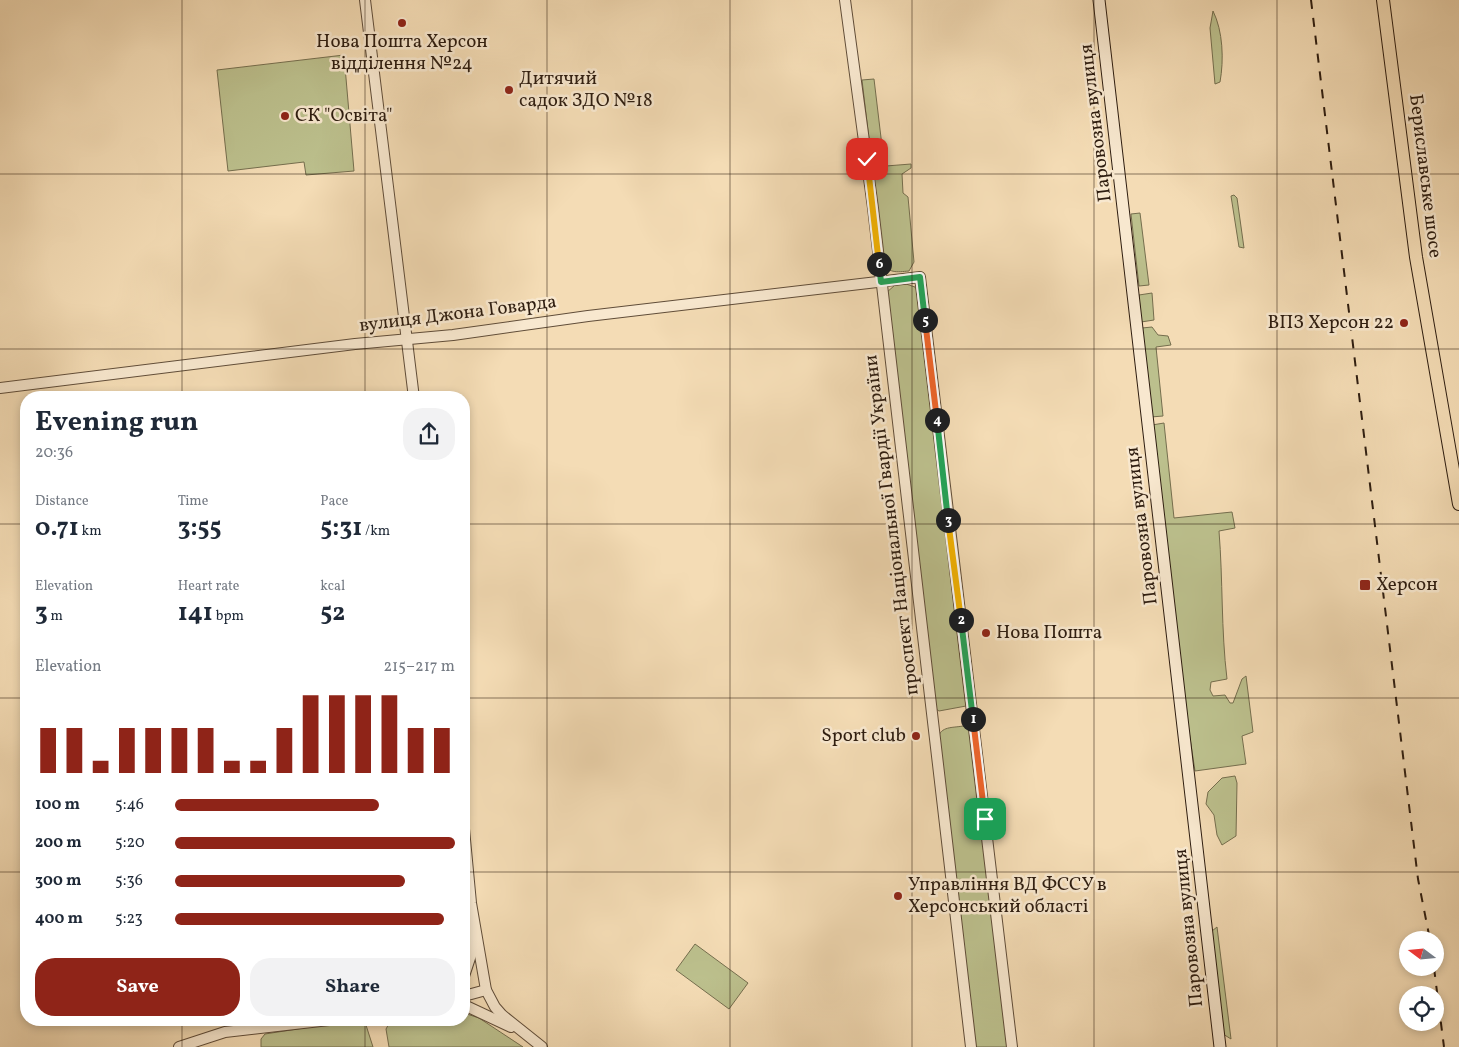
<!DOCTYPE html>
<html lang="en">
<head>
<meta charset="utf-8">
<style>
	body { margin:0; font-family:Vollkorn,serif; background:#f2f2f3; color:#1f2937; height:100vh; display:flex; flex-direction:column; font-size:19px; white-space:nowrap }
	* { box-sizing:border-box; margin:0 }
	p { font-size:16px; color:#747a83 }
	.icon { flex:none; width:28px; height:28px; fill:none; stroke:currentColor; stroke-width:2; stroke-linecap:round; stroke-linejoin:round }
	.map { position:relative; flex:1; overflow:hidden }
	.drawer { position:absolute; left:20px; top:391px; width:450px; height:635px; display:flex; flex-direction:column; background:#fff; border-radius:20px; box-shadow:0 2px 8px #0003 }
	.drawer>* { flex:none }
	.needle { width:32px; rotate:286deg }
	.buttons { position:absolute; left:1399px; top:931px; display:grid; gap:10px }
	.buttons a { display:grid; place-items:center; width:45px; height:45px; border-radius:50%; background:#fff; box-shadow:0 2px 8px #0003; font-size:25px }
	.pin { position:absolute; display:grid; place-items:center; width:42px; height:42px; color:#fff; margin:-21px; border-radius:10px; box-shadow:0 2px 8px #0006 }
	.km { position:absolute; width:25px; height:25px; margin:-12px; border-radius:50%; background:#222; color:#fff; font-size:14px; line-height:25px; text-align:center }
	.round { display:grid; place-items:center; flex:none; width:52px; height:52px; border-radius:20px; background:#f2f2f3 }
	.overview { display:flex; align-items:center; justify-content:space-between; height:85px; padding:0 15px }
	h1 { font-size:28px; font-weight:700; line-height:38px }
	.metrics { display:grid; grid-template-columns:repeat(3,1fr); gap:8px; height:85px; padding:5px 15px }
	.metrics div { display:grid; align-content:center }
	.metrics b { font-size:25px; font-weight:700 }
	.metrics small { font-size:14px; font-weight:400 }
	.metrics p { font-size:14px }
	.chart { height:140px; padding:10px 15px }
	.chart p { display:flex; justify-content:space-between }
	.chart svg { width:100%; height:90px; margin-top:5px; stroke:#8f2418; stroke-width:6 }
	.button { display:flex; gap:10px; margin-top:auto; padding:10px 15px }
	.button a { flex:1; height:58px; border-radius:20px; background:#8f2418; color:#fff; font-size:20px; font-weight:700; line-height:58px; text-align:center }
	.button a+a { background:#f2f2f3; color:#1f2937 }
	ul { padding:0 15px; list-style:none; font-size:16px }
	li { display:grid; grid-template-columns:80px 60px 1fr; align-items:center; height:38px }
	li i { height:12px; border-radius:6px; background:#8f2418 }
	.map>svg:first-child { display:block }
	.green { fill:#bcc08d; stroke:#756e4e }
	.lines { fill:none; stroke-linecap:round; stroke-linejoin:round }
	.tertiary-casing { stroke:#604d39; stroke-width:12 }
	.secondary-casing { stroke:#2e1d10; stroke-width:13 }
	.primary-casing { stroke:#2e1d10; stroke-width:14 }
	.tertiary { stroke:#f8e8cf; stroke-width:10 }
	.secondary { stroke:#f8e8cf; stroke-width:11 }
	.primary { stroke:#f4dcb5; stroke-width:12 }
	.rail { stroke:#2e1d10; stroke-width:2; stroke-dasharray:9 9; stroke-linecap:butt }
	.split-1-casing { stroke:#fff; stroke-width:10 }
	.split-2-casing { stroke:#fff; stroke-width:10 }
	.split-3-casing { stroke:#fff; stroke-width:10 }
	.split-4-casing { stroke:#fff; stroke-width:10 }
	.split-5-casing { stroke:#fff; stroke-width:10 }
	.split-6-casing { stroke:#fff; stroke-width:10 }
	.split-7-casing { stroke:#fff; stroke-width:10 }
	.split-1 { stroke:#f0652b; stroke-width:6 }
	.split-2 { stroke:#22a559; stroke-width:6 }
	.split-3 { stroke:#f5b400; stroke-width:6 }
	.split-4 { stroke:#22a559; stroke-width:6 }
	.split-5 { stroke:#f0652b; stroke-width:6 }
	.split-6 { stroke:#22a559; stroke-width:6 }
	.split-7 { stroke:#f5b400; stroke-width:6 }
	.grid { fill:none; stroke:#2e1d10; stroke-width:1; stroke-opacity:0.55 }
	.poi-dot { fill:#8f2418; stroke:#f8e8cf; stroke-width:2 }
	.labels { text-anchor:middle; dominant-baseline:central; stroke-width:5; stroke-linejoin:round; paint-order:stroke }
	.poi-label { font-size:19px; fill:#2e1d10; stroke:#f8e8cf; text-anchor:start }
	.street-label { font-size:19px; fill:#2e1d10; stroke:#f8e8cf }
</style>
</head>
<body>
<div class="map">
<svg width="1459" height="1047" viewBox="0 0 1459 1047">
	<rect width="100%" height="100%" fill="#f4dcb5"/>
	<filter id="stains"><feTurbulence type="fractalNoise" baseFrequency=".004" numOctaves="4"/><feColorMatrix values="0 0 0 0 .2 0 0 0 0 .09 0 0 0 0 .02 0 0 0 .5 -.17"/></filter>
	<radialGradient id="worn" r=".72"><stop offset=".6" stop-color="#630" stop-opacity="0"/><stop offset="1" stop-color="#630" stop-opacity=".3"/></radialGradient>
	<g class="green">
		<path d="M1213,11C1223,31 1224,60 1220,82L1215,84L1210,28Z"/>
		<polygon points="344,55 354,171 306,175 304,162 228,171 217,70"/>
		<polygon points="874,79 882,146 884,146 882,152 875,154 870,148 862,80"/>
		<path d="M882,160L886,166L911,164V168L902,174L903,193L908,197L914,262L909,271C897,272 887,274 884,261L872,166L877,161Z"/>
		<polygon points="1234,195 1237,198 1244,248 1239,247 1231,196"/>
		<polygon points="1140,213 1149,285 1139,286 1131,214"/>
		<polygon points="906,284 915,287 917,291 966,706 939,711 936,709 886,293 895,285"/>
		<polygon points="1152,293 1154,320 1141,322 1139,295"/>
		<polygon points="1152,327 1158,335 1168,336 1171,345 1156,347 1163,416 1151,417 1142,328"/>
		<path d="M1164,423L1174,518L1232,512L1235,528L1219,531C1223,580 1221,630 1227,679L1211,682L1210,690L1213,696L1225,695L1230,703H1233L1242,679L1246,676L1253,732L1242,736L1246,764L1195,771L1184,698L1152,425Z"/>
		<path d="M963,726L968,728L971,733L1008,1047H975L938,738C941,726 952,728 963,726Z"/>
		<polygon points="1235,776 1237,783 1236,836 1222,845 1217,835 1214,815 1206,804 1208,792 1222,778"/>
		<polygon points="1217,927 1231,1039 1223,1034 1212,931"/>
		<polygon points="695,944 748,983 729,1009 676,970"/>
		<polygon points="464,1013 479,1018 523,1047 389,1047 386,1029 391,1020 464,1020"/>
		<polygon points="349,1021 365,1022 373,1047 261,1047 261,1039 265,1034"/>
	</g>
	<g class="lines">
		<defs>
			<g id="tertiary">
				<polyline points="365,0 414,398"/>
				<polyline points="845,0 873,208 971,1047"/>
				<polyline points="0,388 355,344 453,335 588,316 920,277 1012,1047"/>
				<polyline points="464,829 471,903 486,990 495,1007 502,1015 542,1047"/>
				<polyline points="464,976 471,955 469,914"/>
				<polyline points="464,996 486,990"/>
				<polyline points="464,1005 511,1027"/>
				<polyline points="179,1047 225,1032 329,1020"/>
			</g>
			<polyline id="secondary" points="1099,0 1220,1047"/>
			<polyline id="primary" points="1383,0 1416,257 1459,504"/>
		</defs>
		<use href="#tertiary" class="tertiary-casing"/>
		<use href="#secondary" class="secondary-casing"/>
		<use href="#primary" class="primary-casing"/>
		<use href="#tertiary" class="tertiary"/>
		<use href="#secondary" class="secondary"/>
		<use href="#primary" class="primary"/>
		<g class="rail">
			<polyline points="1311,0 1418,879 1430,940"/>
			<polyline points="1434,968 1444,1047"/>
		</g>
	</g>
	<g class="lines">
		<defs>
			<polyline id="split-1" points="973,719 985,819"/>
			<polyline id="split-2" points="961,620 973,719"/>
			<polyline id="split-3" points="948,520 961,620"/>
			<polyline id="split-4" points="937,420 948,520"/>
			<polyline id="split-5" points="925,320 937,420"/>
			<polyline id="split-6" points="879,264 881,282 920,277 925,320"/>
			<polyline id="split-7" points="867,159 879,264"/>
		</defs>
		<use href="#split-1" class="split-1-casing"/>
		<use href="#split-2" class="split-2-casing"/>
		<use href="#split-3" class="split-3-casing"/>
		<use href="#split-4" class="split-4-casing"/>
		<use href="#split-5" class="split-5-casing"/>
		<use href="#split-6" class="split-6-casing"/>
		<use href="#split-7" class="split-7-casing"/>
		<use href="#split-1" class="split-1"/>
		<use href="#split-2" class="split-2"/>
		<use href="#split-3" class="split-3"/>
		<use href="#split-4" class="split-4"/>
		<use href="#split-5" class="split-5"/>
		<use href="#split-6" class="split-6"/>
		<use href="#split-7" class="split-7"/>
	</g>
	<path class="grid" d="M182,0V398M365,0V398M547,0V1047M730,0V1047M912,0V1047M1094,0V1047M1277,0V1047M0,174H1459M0,349H1459M0,524H26M464,524H1459M0,698H26M464,698H1459M0,872H26M464,872H1459M182,1020V1047M365,1020V1047"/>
	<g class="poi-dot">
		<circle cx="402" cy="23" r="5"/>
		<circle cx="509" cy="90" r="5"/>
		<circle cx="285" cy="116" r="5"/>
		<circle cx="1404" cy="323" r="5"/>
		<rect x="1359" y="579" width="12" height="12" rx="2.5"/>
		<circle cx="986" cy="633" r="5"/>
		<circle cx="916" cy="736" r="5"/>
		<circle cx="898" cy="896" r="5"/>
	</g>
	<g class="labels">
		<g class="poi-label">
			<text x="402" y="42" text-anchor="middle">Нова Пошта Херсон<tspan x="402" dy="22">відділення №24</tspan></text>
			<text x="519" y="79">Дитячий<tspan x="519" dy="22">садок ЗДО №18</tspan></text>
			<text x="295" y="116">СК "Освіта"</text>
			<text x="1394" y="323" text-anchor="end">ВПЗ Херсон 22</text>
			<text x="1376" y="585">Херсон</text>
			<text x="996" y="633">Нова Пошта</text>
			<text x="906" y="736" text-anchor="end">Sport club</text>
			<text x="908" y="885">Управління ВД ФССУ в<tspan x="908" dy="22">Херсонський області</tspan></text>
		</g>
		<g class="street-label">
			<text transform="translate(1096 123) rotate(-97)">Паровозна вулиця</text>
			<text transform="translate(1425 176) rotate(83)">Бериславське шосе</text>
			<text transform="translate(458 314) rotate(-7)">вулиця Джона Говарда</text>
			<text transform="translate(892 525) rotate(-97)">проспект Національної Гвардії України</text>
			<text transform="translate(1142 526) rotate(-97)">Паровозна вулиця</text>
			<text transform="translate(1189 928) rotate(-96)">Паровозна вулиця</text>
		</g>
	</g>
	<rect width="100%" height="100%" filter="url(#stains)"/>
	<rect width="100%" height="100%" fill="url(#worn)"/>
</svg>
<div class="buttons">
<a><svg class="needle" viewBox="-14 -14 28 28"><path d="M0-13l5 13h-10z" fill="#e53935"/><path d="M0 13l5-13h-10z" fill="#747a83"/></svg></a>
<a><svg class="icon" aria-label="locate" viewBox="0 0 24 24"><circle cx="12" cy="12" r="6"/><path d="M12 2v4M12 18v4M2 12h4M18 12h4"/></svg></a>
</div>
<div class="pin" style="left:985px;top:819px;background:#1e9e55"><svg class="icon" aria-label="arrive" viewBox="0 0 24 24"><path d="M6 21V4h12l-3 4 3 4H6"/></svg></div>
<div class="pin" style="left:867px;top:159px;background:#d93025"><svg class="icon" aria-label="check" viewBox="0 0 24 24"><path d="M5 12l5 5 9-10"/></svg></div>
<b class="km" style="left:973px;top:719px">1</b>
<b class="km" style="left:961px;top:620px">2</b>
<b class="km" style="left:948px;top:520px">3</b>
<b class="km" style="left:937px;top:420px">4</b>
<b class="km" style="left:925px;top:320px">5</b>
<b class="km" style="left:879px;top:264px">6</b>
<section class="drawer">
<div class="overview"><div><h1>Evening run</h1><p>20:36</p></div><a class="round"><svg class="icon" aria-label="share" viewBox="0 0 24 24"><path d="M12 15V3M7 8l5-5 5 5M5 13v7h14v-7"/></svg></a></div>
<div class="metrics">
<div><p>Distance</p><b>0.71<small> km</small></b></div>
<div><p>Time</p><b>3:55</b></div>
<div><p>Pace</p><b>5:31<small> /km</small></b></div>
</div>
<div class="metrics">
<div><p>Elevation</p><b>3<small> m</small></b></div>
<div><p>Heart rate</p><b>141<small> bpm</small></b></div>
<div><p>kcal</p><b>52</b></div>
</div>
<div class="chart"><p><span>Elevation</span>215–217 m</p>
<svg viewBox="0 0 160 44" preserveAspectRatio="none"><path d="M5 44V22M15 44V22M25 44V38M35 44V22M45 44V22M55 44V22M65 44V22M75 44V38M85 44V38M95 44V22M105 44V6M115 44V6M125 44V6M135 44V6M145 44V22M155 44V22"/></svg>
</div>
<ul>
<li><b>100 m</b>5:46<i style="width:73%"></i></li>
<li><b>200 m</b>5:20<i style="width:100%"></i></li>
<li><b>300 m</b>5:36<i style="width:82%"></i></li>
<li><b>400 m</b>5:23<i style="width:96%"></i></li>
</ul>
<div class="button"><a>Save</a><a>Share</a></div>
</section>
</div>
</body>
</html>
